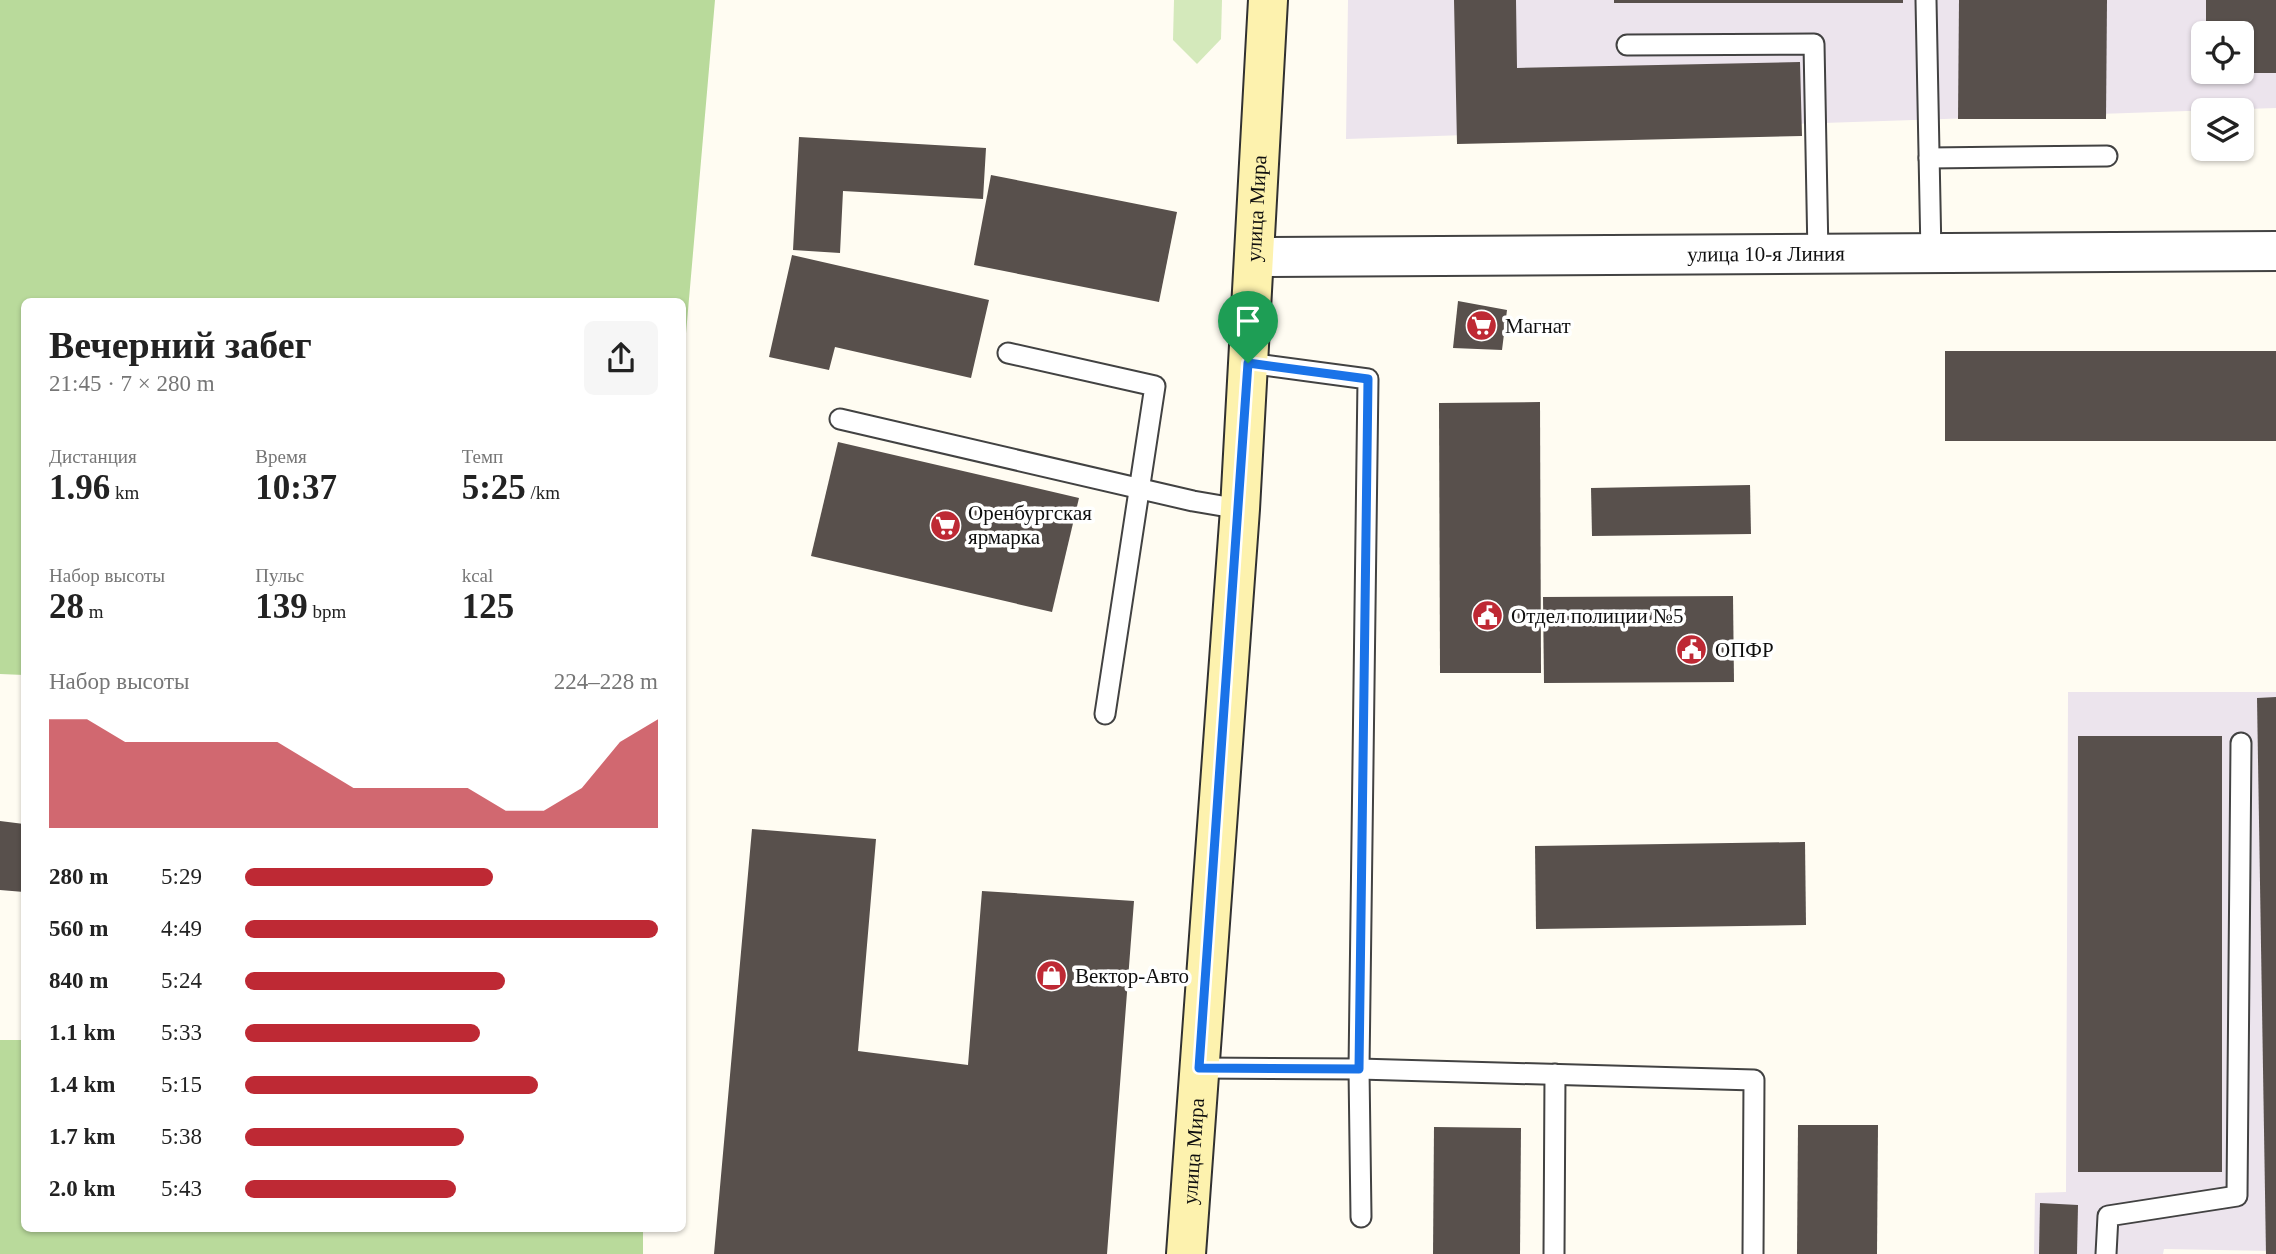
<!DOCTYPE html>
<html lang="ru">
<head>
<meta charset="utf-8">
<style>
	body { margin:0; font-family:"Times New Roman",serif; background:#f6f6f6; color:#222; height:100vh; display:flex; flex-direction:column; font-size:26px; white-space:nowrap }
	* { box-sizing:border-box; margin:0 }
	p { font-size:23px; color:#767676 }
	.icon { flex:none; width:38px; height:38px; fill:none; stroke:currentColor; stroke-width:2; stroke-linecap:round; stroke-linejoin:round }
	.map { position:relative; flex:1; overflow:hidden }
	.panel { position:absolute; left:21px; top:298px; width:665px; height:934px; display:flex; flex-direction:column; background:#fff; border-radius:10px; box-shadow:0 2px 5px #0004 }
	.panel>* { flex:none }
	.controls { position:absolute; left:2191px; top:21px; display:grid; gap:14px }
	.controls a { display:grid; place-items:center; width:63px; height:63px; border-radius:10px; background:#fff; box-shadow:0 2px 5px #0004; font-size:35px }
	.pin { position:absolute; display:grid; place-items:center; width:60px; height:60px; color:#fff; margin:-72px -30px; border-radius:50% 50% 50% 0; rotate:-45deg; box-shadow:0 0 7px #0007 }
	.pin .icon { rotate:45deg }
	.round { display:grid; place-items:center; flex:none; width:74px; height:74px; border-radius:10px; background:#f6f6f6 }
	.overview { display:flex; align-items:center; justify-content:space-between; height:119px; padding:0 28px }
	h1 { font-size:38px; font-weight:700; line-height:52px }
	.figures { display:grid; grid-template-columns:repeat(3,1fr); gap:10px; height:119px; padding:7px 28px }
	.figures div { display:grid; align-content:center }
	.figures b { font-size:35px; font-weight:700 }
	.figures small { font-size:19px; font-weight:400 }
	.figures p { font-size:19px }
	.chart { height:196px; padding:14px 28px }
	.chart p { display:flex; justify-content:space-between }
	.chart svg { width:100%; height:126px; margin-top:7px; fill:#be2934; opacity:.7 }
	ul { padding:0 28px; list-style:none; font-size:23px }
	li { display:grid; grid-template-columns:112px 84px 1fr; align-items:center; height:52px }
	li i { height:18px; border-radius:9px; background:#be2934 }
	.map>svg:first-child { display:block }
	.industrial { fill:#ece4ed; fill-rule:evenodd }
	.green { fill:#d4e9bb }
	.forest { fill:#b9da9b }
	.building { fill:#58504c }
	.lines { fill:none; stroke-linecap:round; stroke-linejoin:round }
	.service-casing { stroke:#424242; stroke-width:23 }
	.tertiary-casing { stroke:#424242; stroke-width:42 }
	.secondary-casing { stroke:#313131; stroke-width:42 }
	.service { stroke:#fff; stroke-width:19 }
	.tertiary { stroke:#fff; stroke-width:38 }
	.secondary { stroke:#fdf2ae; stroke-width:38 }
	.route-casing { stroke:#fff; stroke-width:14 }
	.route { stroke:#1a73e8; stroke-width:9 }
	.labels { text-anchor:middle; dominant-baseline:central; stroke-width:7; stroke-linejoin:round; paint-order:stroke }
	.street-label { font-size:21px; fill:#0f0f0f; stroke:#fff }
	.poi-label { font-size:21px; fill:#0f0f0f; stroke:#fff; text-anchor:start }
</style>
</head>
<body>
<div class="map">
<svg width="2276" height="1254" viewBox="0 0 2276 1254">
	<rect width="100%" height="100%" fill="#fffcf2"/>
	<g class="industrial">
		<path d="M1348,0H2276V108L1346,139ZM2203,33H2242V72H2203Z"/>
		<polygon points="2068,692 2276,692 2276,1254 2272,1251 2164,1249 2163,1254 2034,1254 2035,1193 2066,1192"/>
	</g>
	<polygon class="green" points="1174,0 1222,0 1221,39 1197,64 1173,40"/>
	<g class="forest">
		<polygon points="0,0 715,0 683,368 682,301 24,301 24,675 0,674"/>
		<polygon points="0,1040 24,1040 24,1228 643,1228 643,1254 0,1254"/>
	</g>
	<g class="building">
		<polygon points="1454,0 1516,0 1517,68 1800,62 1802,136 1457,144"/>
		<rect x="1614" y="0" width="289" height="3"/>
		<polygon points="1959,0 2107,0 2106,119 1958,119"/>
		<polygon points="2206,0 2276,0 2276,73 2242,73 2242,33 2206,33"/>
		<polygon points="799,137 986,148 983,199 843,191 840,253 793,250"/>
		<polygon points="991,175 1177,212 1159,302 974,265"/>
		<polygon points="792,255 989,300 971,378 835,347 829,370 769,357"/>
		<polygon points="1458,301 1507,310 1502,350 1453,348"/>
		<rect x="1945" y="351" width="331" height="90"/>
		<polygon points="1540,402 1541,673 1440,673 1439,403"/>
		<polygon points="838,442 1079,498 1052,612 811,556"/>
		<polygon points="1750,485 1751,534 1592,536 1591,488"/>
		<polygon points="1733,596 1734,682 1544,683 1543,597"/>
		<polygon points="2276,697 2276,1254 2266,1254 2257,698"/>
		<rect x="2078" y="736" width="144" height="436"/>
		<polygon points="0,821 24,824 24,892 0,890"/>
		<polygon points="752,829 876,839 858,1051 968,1065 982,891 1134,901 1107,1254 714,1254"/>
		<polygon points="1805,842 1806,925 1536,929 1535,846"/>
		<polygon points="1798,1125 1878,1125 1877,1254 1797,1254"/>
		<polygon points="1434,1127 1521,1128 1520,1254 1433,1254"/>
		<polygon points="2040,1203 2078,1205 2077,1254 2039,1254"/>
	</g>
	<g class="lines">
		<defs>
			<g id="service">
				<polyline points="1926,0 1931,254"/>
				<polyline points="1627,45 1814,44 1818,255"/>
				<polyline points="1929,158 2107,156"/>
				<polyline points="1008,353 1155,386 1105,714"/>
				<polyline points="1248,363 1368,379 1359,1069 1361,1217"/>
				<polyline points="840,419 1193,501 1240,509"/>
				<polyline points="1199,1068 1359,1069 1754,1080 1753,1254"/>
				<polyline points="1554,1254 1555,1074"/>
				<polyline points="2106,1254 2108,1216 2237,1196 2241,743"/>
			</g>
			<g id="tertiary">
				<path id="s1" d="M1255,257L2276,251"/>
			</g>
			<g id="secondary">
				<path id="s2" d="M1186,1254L1240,509L1268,0"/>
			</g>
		</defs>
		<use href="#service" class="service-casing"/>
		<use href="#tertiary" class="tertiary-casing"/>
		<use href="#secondary" class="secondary-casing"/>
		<use href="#service" class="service"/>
		<use href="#tertiary" class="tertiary"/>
		<use href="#secondary" class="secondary"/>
	</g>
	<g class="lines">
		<defs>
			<polygon id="route" points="1248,363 1368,379 1359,1069 1199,1068"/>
		</defs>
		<use href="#route" class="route-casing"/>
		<use href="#route" class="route"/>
	</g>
	<defs>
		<symbol id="supermarket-disc" viewBox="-11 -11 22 22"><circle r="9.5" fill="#be2934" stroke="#fff"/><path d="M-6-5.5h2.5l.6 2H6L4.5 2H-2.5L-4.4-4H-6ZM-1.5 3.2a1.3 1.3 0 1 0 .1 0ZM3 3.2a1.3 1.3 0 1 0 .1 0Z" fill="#fff"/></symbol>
		<symbol id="civic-disc" viewBox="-11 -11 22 22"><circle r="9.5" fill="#be2934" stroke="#fff"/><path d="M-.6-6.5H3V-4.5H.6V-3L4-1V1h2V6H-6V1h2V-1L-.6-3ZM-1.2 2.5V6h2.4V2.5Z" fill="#fff"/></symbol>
		<symbol id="shop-disc" viewBox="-11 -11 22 22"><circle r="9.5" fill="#be2934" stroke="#fff"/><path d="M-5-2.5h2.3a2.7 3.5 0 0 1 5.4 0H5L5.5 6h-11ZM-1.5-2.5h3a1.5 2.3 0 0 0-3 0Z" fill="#fff"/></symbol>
	</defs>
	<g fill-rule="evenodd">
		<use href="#supermarket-disc" x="1464" y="308" width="35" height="35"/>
		<use href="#supermarket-disc" x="928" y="508" width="35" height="35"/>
		<use href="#civic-disc" x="1470" y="598" width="35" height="35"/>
		<use href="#civic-disc" x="1674" y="632" width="35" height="35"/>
		<use href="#shop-disc" x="1034" y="958" width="35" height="35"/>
	</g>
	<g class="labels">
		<g class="street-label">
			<text stroke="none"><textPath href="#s2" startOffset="1048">улица Мира</textPath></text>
			<text stroke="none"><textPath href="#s1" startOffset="511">улица 10-я Линия</textPath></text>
			<text stroke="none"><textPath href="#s2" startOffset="103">улица Мира</textPath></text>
		</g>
		<g class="poi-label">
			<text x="1505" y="326">Магнат</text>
			<text x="968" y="513">Оренбургская<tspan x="968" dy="24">ярмарка</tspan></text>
			<text x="1511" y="616">Отдел полиции №5</text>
			<text x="1715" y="650">ОПФР</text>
			<text x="1075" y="976">Вектор-Авто</text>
		</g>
	</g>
</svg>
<div class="controls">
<a><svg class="icon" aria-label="locate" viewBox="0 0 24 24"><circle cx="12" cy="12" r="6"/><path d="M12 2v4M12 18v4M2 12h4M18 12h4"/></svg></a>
<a><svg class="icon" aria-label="layers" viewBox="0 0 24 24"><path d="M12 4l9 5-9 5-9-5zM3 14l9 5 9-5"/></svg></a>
</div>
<div class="pin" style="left:1248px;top:363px;background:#1e9e55"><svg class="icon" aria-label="arrive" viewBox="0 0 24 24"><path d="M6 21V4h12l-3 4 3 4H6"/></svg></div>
<section class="panel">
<div class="overview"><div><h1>Вечерний забег</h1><p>21:45 · 7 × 280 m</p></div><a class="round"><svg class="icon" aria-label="share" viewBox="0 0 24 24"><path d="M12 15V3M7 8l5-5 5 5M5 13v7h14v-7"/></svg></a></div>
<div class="figures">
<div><p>Дистанция</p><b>1.96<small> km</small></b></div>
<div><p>Время</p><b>10:37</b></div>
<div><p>Темп</p><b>5:25<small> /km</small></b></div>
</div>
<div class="figures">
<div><p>Набор высоты</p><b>28<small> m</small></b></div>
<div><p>Пульс</p><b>139<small> bpm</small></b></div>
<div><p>kcal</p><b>125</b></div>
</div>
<div class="chart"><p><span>Набор высоты</span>224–228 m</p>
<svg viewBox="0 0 160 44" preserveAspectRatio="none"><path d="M0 44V6L10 6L20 14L30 14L40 14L50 14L60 14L70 22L80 30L90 30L100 30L110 30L120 38L130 38L140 30L150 14L160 6V44z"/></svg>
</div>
<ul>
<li><b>280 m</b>5:29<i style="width:60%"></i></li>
<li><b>560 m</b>4:49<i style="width:100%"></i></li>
<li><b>840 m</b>5:24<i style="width:63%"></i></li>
<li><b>1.1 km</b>5:33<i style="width:57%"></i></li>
<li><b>1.4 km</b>5:15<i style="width:71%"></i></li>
<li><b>1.7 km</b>5:38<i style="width:53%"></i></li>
<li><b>2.0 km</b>5:43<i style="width:51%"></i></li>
</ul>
</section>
</div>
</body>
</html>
